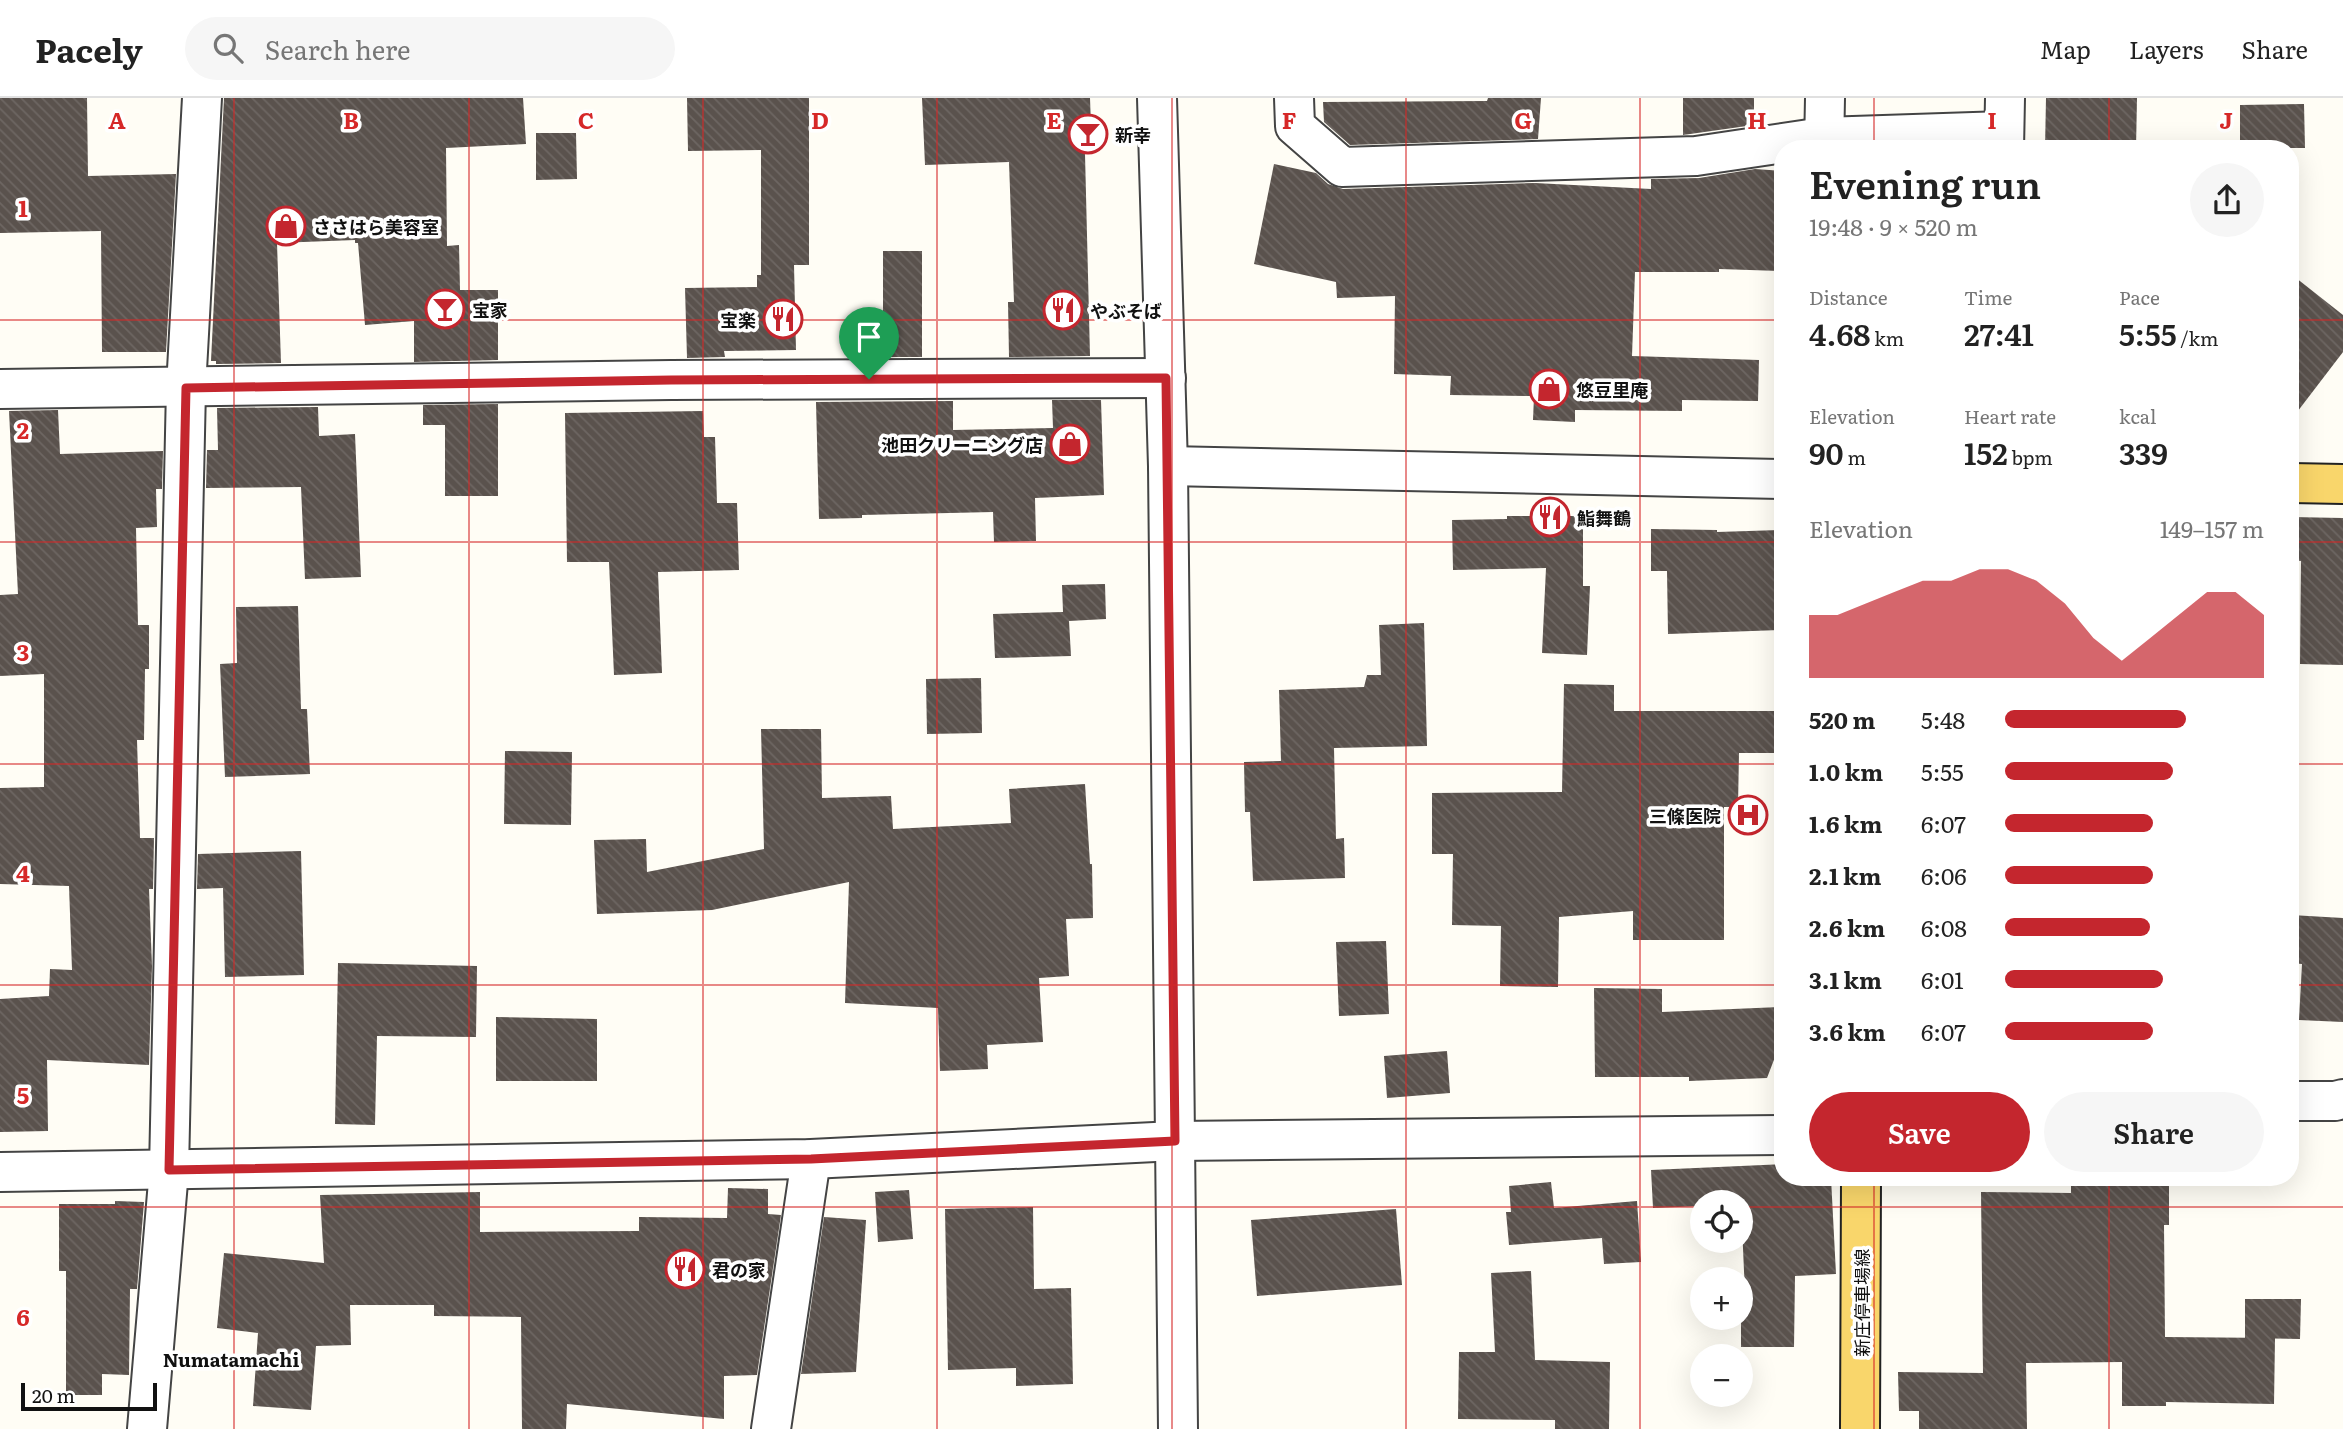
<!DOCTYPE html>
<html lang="en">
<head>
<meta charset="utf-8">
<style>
	body { margin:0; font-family:Literata,"Noto Sans JP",serif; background:#f6f6f6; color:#222; height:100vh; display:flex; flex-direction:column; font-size:26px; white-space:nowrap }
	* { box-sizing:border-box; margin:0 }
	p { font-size:23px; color:#767676 }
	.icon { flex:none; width:38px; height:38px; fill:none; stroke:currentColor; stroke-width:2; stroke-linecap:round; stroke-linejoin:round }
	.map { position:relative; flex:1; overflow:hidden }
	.sheet { position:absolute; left:1774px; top:42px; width:525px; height:1046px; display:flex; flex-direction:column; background:#fff; border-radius:28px; box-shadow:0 7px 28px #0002 }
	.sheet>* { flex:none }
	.buttons { position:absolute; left:1690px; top:1092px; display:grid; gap:14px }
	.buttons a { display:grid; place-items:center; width:63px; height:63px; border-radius:50%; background:#fff; box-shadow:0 7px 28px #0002; font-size:35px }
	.scale { position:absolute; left:21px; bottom:18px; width:136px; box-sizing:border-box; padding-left:7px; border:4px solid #111; border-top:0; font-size:19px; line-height:24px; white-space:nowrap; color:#111; -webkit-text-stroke:5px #fff; paint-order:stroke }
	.pin { position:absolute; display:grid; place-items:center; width:60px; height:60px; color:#fff; margin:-72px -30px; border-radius:50% 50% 50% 0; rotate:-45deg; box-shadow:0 0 7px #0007 }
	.pin .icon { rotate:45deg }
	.round { display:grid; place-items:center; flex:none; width:74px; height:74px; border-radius:37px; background:#f6f6f6 }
	.summary { display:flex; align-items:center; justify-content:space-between; height:119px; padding:0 35px }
	h1 { font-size:38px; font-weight:600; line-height:52px }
	.metrics { display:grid; grid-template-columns:repeat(3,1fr); gap:10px; height:119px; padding:7px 35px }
	.metrics div { display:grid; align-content:center }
	.metrics b { font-size:30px; font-weight:600 }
	.metrics small { font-size:19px; font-weight:400 }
	.metrics p { font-size:19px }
	.chart { height:196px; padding:14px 35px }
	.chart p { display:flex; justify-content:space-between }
	.chart svg { width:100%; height:126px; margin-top:7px; fill:#c4262e; opacity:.7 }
	.primary-button { display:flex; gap:14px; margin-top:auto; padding:14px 35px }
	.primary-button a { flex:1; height:80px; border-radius:42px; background:#c4262e; color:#fff; font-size:28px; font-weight:600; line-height:80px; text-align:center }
	.primary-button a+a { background:#f6f6f6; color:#222 }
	ul { padding:0 35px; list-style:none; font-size:23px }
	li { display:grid; grid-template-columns:112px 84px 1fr; align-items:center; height:52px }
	li i { height:18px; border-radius:9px; background:#c4262e }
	header { display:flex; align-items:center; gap:42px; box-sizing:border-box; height:98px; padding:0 35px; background:#fff; border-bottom:2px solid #e0e0e0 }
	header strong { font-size:33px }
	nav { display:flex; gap:38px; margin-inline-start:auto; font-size:24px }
	.search { width:490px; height:63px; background:#f6f6f6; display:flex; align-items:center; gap:18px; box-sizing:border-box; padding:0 24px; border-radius:38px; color:#767676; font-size:26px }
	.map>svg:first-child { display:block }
	.building { fill:url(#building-back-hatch) }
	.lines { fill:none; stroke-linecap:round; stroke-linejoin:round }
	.minor-casing { stroke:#444; stroke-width:42 }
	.major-casing { stroke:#222; stroke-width:42 }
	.minor { stroke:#fff; stroke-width:38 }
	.major { stroke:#f9d66b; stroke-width:38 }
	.route-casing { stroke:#fff; stroke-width:14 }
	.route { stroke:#c4262e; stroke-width:9 }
	.grid { fill:none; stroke:#d62828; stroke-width:2; stroke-opacity:0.55 }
	.labels { text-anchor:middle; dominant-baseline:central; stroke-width:7; stroke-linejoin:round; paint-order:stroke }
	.poi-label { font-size:18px; font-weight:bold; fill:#111; stroke:#fff; text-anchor:start }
	.street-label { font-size:18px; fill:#111; stroke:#fff }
	.neighbourhood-label { font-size:19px; font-weight:bold; fill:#111; stroke:#fff }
	.grid-label { font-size:23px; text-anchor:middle; font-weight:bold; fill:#d62828; stroke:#fff; stroke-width:7; stroke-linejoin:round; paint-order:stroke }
</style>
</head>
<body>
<header>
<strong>Pacely</strong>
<div class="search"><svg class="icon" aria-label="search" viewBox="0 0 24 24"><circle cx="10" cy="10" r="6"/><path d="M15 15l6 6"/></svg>Search here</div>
<nav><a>Map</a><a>Layers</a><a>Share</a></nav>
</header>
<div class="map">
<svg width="2343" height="1331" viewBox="0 0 2343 1331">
	<defs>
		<pattern id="building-back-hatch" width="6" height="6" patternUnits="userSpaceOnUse" patternTransform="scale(1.75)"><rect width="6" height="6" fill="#5a524d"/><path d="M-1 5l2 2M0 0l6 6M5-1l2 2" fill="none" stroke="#6d6662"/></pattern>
	</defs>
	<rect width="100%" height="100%" fill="#fffdf5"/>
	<g class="building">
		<polygon points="0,0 87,0 88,78 176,76 166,254 102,254 101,133 0,135"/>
		<polygon points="224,0 523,0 526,46 446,50 447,148 459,147 460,192 498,192 498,262 414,264 414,223 365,227 358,145 355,145 355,142 277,145 281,265 216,266 216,263 211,263"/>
		<polygon points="687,0 809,0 809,167 794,167 796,252 724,253 725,259 687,260 685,190 757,189 757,177 761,177 761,52 688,53"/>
		<polygon points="922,0 1090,0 1092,56 1085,56 1090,258 1009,259 1008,204 1014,204 1009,64 925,67"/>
		<polygon points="1488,0 1541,0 1538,41 1350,47 1324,24 1323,4 1487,3"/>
		<polygon points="1683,0 1754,0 1754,27 1683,37"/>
		<polygon points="2046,0 2137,0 2136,51 2045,51"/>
		<polygon points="2304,6 2305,50 2240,50 2240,7"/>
		<polygon points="536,35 576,35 577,81 536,82"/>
		<polygon points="1274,66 1316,75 1328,86 1343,91 1535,85 1651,91 1651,81 1699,80 1755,71 1782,73 1781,173 1719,171 1719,174 1635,174 1632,258 1759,262 1758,303 1682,302 1682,313 1575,312 1575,324 1533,322 1534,298 1450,297 1451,278 1394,276 1395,198 1337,200 1336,184 1254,166"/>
		<rect x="883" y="153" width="39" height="106"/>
		<polygon points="2291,176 2343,217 2343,254 2291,322"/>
		<polygon points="1052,302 1101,302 1104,397 1035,400 1036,443 994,444 993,414 862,417 862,420 819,421 816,304 953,303 953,332 1053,330"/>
		<polygon points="498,306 498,398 445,398 445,327 423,327 423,307"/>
		<polygon points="318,309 319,338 355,336 361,479 305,481 301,389 206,390 207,352 218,352 217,310"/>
		<polygon points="58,312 60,356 163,353 162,391 156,391 157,429 136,430 138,527 149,527 149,571 145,571 144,642 137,642 140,740 154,740 153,791 149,791 152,868 149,967 47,962 48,1033 0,1034 0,901 49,898 50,871 72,872 69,788 0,786 0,690 44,689 44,576 0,578 0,497 18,496 9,313"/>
		<polygon points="703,313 704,339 715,339 717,405 737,405 739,472 658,474 662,575 614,577 609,464 567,464 565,315"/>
		<polygon points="1507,418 1583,418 1583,488 1590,488 1587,557 1542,555 1546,470 1453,472 1452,422 1507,421"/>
		<polygon points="2291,419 2343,420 2343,567 2300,566 2301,463 2291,462"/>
		<polygon points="1651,431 1717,432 1717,434 1783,432 1783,532 1668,536 1667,473 1651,473"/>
		<polygon points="1105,486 1106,521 1069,523 1071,558 995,560 993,516 1063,514 1062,487"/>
		<polygon points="298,508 301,611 307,611 310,676 225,679 220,566 237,565 236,509"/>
		<polygon points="1424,525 1427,648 1334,650 1336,741 1344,740 1345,780 1253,783 1250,714 1245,714 1244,664 1281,663 1279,592 1364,589 1367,577 1381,577 1379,527"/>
		<polygon points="981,580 982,635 927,636 926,581"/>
		<polygon points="1564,586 1614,587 1614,613 1783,613 1783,655 1739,655 1738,709 1724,709 1724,842 1633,842 1633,813 1559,819 1558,889 1500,888 1501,828 1452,827 1453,756 1432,756 1432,695 1562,694"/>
		<polygon points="761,631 821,631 822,700 891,698 893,731 1011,725 1009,691 1085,686 1090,766 1092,766 1093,820 1066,821 1069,878 1039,880 1043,944 987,947 988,971 940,973 938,910 845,905 849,784 712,812 597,816 594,742 646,741 647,774 764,751"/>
		<polygon points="505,653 572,654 571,727 504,726"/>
		<polygon points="301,753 304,877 225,879 223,790 197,791 198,756"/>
		<polygon points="2291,817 2343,820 2343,924 2299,922 2302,866 2291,865"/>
		<polygon points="1386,843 1389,916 1339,918 1336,844"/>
		<polygon points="338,865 477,868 476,939 377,938 375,1027 335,1026"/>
		<polygon points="1594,890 1662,891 1662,914 1783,909 1783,938 1767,980 1689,983 1689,979 1595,979"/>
		<polygon points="496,919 597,921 597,983 496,983"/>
		<polygon points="1447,953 1450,995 1387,1000 1384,958"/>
		<polygon points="1783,1066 1783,1080 1831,1080 1836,1176 1795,1178 1794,1249 1741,1249 1741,1196 1745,1196 1741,1104 1703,1104 1703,1108 1653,1110 1651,1072"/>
		<polygon points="2071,1080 2169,1080 2169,1127 2164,1127 2165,1239 2275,1240 2274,1306 2166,1304 2166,1308 2122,1308 2122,1264 2026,1265 2027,1331 1919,1331 1919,1313 1899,1313 1898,1274 1983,1275 1981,1094 2071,1095"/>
		<polygon points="1551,1084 1554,1110 1637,1103 1641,1164 1604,1166 1602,1140 1509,1147 1506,1114 1511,1114 1509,1088"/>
		<polygon points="728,1090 768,1091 768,1116 781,1117 757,1277 724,1278 724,1321 567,1306 566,1331 522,1331 521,1219 434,1218 434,1207 350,1207 351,1247 316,1248 311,1312 253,1308 258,1235 217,1230 224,1155 324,1165 320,1097 480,1094 480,1134 639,1133 639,1119 727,1120"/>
		<polygon points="909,1092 913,1141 878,1144 875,1094"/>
		<polygon points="115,1103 144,1104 137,1191 130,1191 129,1277 102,1276 102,1297 66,1297 66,1173 59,1173 59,1106 115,1106"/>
		<polygon points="1033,1109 1034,1191 1071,1190 1073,1286 1016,1288 1016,1270 948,1272 945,1111"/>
		<polygon points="1396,1111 1402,1187 1257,1198 1251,1122"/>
		<polygon points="824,1119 866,1122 856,1274 801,1276"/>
		<polygon points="1531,1173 1535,1262 1610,1264 1609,1331 1555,1331 1555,1322 1458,1321 1459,1254 1495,1254 1491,1175"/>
		<polygon points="2245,1201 2301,1201 2300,1241 2245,1240"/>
	</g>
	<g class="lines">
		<defs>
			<g id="minor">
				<polyline points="1157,0 1168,368 1178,1331"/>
				<polyline points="1294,0 1295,28 1342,69 1696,58 1823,39 2004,33"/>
				<polyline points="1824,51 1825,0"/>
				<polyline points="2004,51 2005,0"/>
				<polyline points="0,291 671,282 1166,280"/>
				<polyline points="1168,368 1783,381"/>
				<polyline points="2291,1003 2335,1003 2343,1001"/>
				<polyline points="0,1074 811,1061 1175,1043 1783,1037"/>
				<polyline points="147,1331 169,1072 186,290 202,0"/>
				<polyline points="771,1331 811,1061"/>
			</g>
			<g id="major">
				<polyline points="2291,385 2343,386"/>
				<polyline points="1860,1331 1861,1080"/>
			</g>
		</defs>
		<use href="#minor" class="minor-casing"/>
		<use href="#major" class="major-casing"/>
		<use href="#minor" class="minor"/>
		<use href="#major" class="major"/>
	</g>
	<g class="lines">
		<defs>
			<polygon id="route" points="1166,280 1175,1043 811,1061 169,1072 186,290 671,282"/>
		</defs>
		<use href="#route" class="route-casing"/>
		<use href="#route" class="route"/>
	</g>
	<path class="grid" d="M234,0V1331M469,0V1331M703,0V1331M937,0V1331M1172,0V1331M1406,0V1331M1640,0V1331M1874,0V51M2109,0V51M0,222H1783M2291,222H2343M0,444H1783M2291,444H2343M0,666H1783M2291,666H2343M0,887H1783M2291,887H2343M1874,1080V1331M2109,1080V1331M0,1109H1703M1741,1109H2343"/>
	<defs>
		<symbol id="bar-ring" viewBox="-11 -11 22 22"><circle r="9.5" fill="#fff" stroke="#c4262e" stroke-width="1.5"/><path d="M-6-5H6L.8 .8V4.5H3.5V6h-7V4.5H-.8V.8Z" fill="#c4262e"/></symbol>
		<symbol id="shop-ring" viewBox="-11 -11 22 22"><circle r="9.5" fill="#fff" stroke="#c4262e" stroke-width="1.5"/><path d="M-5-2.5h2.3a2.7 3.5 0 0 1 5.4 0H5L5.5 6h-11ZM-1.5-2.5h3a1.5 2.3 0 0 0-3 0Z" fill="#c4262e"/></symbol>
		<symbol id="restaurant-ring" viewBox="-11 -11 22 22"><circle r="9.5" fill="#fff" stroke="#c4262e" stroke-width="1.5"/><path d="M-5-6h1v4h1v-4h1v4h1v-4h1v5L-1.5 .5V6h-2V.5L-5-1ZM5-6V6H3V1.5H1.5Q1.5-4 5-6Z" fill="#c4262e"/></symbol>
		<symbol id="hospital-ring" viewBox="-11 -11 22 22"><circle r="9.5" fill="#fff" stroke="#c4262e" stroke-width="1.5"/><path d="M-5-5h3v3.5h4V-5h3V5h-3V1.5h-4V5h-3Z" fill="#c4262e"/></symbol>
	</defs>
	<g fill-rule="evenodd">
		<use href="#bar-ring" x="1066" y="14" width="44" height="44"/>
		<use href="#shop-ring" x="264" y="106" width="44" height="44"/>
		<use href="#bar-ring" x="423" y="189" width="44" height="44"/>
		<use href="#restaurant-ring" x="1041" y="190" width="44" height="44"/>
		<use href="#restaurant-ring" x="761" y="199" width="44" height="44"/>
		<use href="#shop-ring" x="1527" y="269" width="44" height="44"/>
		<use href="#shop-ring" x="1048" y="324" width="44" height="44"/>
		<use href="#restaurant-ring" x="1528" y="397" width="44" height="44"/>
		<use href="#hospital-ring" x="1726" y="695" width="44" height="44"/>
		<use href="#restaurant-ring" x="663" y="1149" width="44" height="44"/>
	</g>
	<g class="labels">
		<g class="poi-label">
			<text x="1115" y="36">新幸</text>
			<text x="313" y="128">ささはら美容室</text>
			<text x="472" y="211">宝家</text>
			<text x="1090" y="212">やぶそば</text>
			<text x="756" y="221" text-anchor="end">宝楽</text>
			<text x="1576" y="291">悠豆里庵</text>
			<text x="1043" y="346" text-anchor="end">池田クリーニング店</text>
			<text x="1577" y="419">鮨舞鶴</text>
			<text x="1721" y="717" text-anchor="end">三條医院</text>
			<text x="712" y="1171">君の家</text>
		</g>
		<g class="street-label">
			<text transform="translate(1861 1205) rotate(-90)">新庄停車場線</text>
		</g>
		<g class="neighbourhood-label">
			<text x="231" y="1261">Numatamachi</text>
		</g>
	</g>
	<g class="grid-label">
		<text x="117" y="31">A</text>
		<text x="351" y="31">B</text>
		<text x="586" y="31">C</text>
		<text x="820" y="31">D</text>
		<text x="1054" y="31">E</text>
		<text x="1289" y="31">F</text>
		<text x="1523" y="31">G</text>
		<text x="1757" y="31">H</text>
		<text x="1992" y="31">I</text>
		<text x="2226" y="31">J</text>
		<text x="23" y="119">1</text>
		<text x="23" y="341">2</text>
		<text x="23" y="563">3</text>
		<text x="23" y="784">4</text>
		<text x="23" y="1006">5</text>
		<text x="23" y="1228">6</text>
	</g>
</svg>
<div class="buttons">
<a><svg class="icon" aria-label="locate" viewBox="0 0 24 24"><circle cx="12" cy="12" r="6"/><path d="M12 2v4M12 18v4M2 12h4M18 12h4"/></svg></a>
<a>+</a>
<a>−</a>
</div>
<div class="scale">20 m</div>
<div class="pin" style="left:869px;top:281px;background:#1e9e55"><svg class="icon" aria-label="arrive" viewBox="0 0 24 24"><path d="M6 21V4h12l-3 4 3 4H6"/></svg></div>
<section class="sheet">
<div class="summary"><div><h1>Evening run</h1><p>19:48 · 9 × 520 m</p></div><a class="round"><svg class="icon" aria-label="share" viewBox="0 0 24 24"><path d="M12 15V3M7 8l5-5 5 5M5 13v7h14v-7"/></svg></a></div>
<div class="metrics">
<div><p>Distance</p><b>4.68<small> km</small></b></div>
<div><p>Time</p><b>27:41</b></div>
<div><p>Pace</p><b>5:55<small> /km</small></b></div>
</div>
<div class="metrics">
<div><p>Elevation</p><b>90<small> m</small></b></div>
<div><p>Heart rate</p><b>152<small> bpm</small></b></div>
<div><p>kcal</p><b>339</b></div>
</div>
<div class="chart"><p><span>Elevation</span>149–157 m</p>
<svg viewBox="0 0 160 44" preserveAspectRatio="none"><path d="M0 44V22L10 22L20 18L30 14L40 10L50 10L60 6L70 6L80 10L90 18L100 30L110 38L120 30L130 22L140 14L150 14L160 22V44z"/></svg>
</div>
<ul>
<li><b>520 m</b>5:48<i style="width:70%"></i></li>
<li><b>1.0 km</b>5:55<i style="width:65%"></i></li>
<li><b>1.6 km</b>6:07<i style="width:57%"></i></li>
<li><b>2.1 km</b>6:06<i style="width:57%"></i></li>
<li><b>2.6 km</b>6:08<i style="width:56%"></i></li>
<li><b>3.1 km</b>6:01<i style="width:61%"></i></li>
<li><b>3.6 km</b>6:07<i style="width:57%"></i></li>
</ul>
<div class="primary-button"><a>Save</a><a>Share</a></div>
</section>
</div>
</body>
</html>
